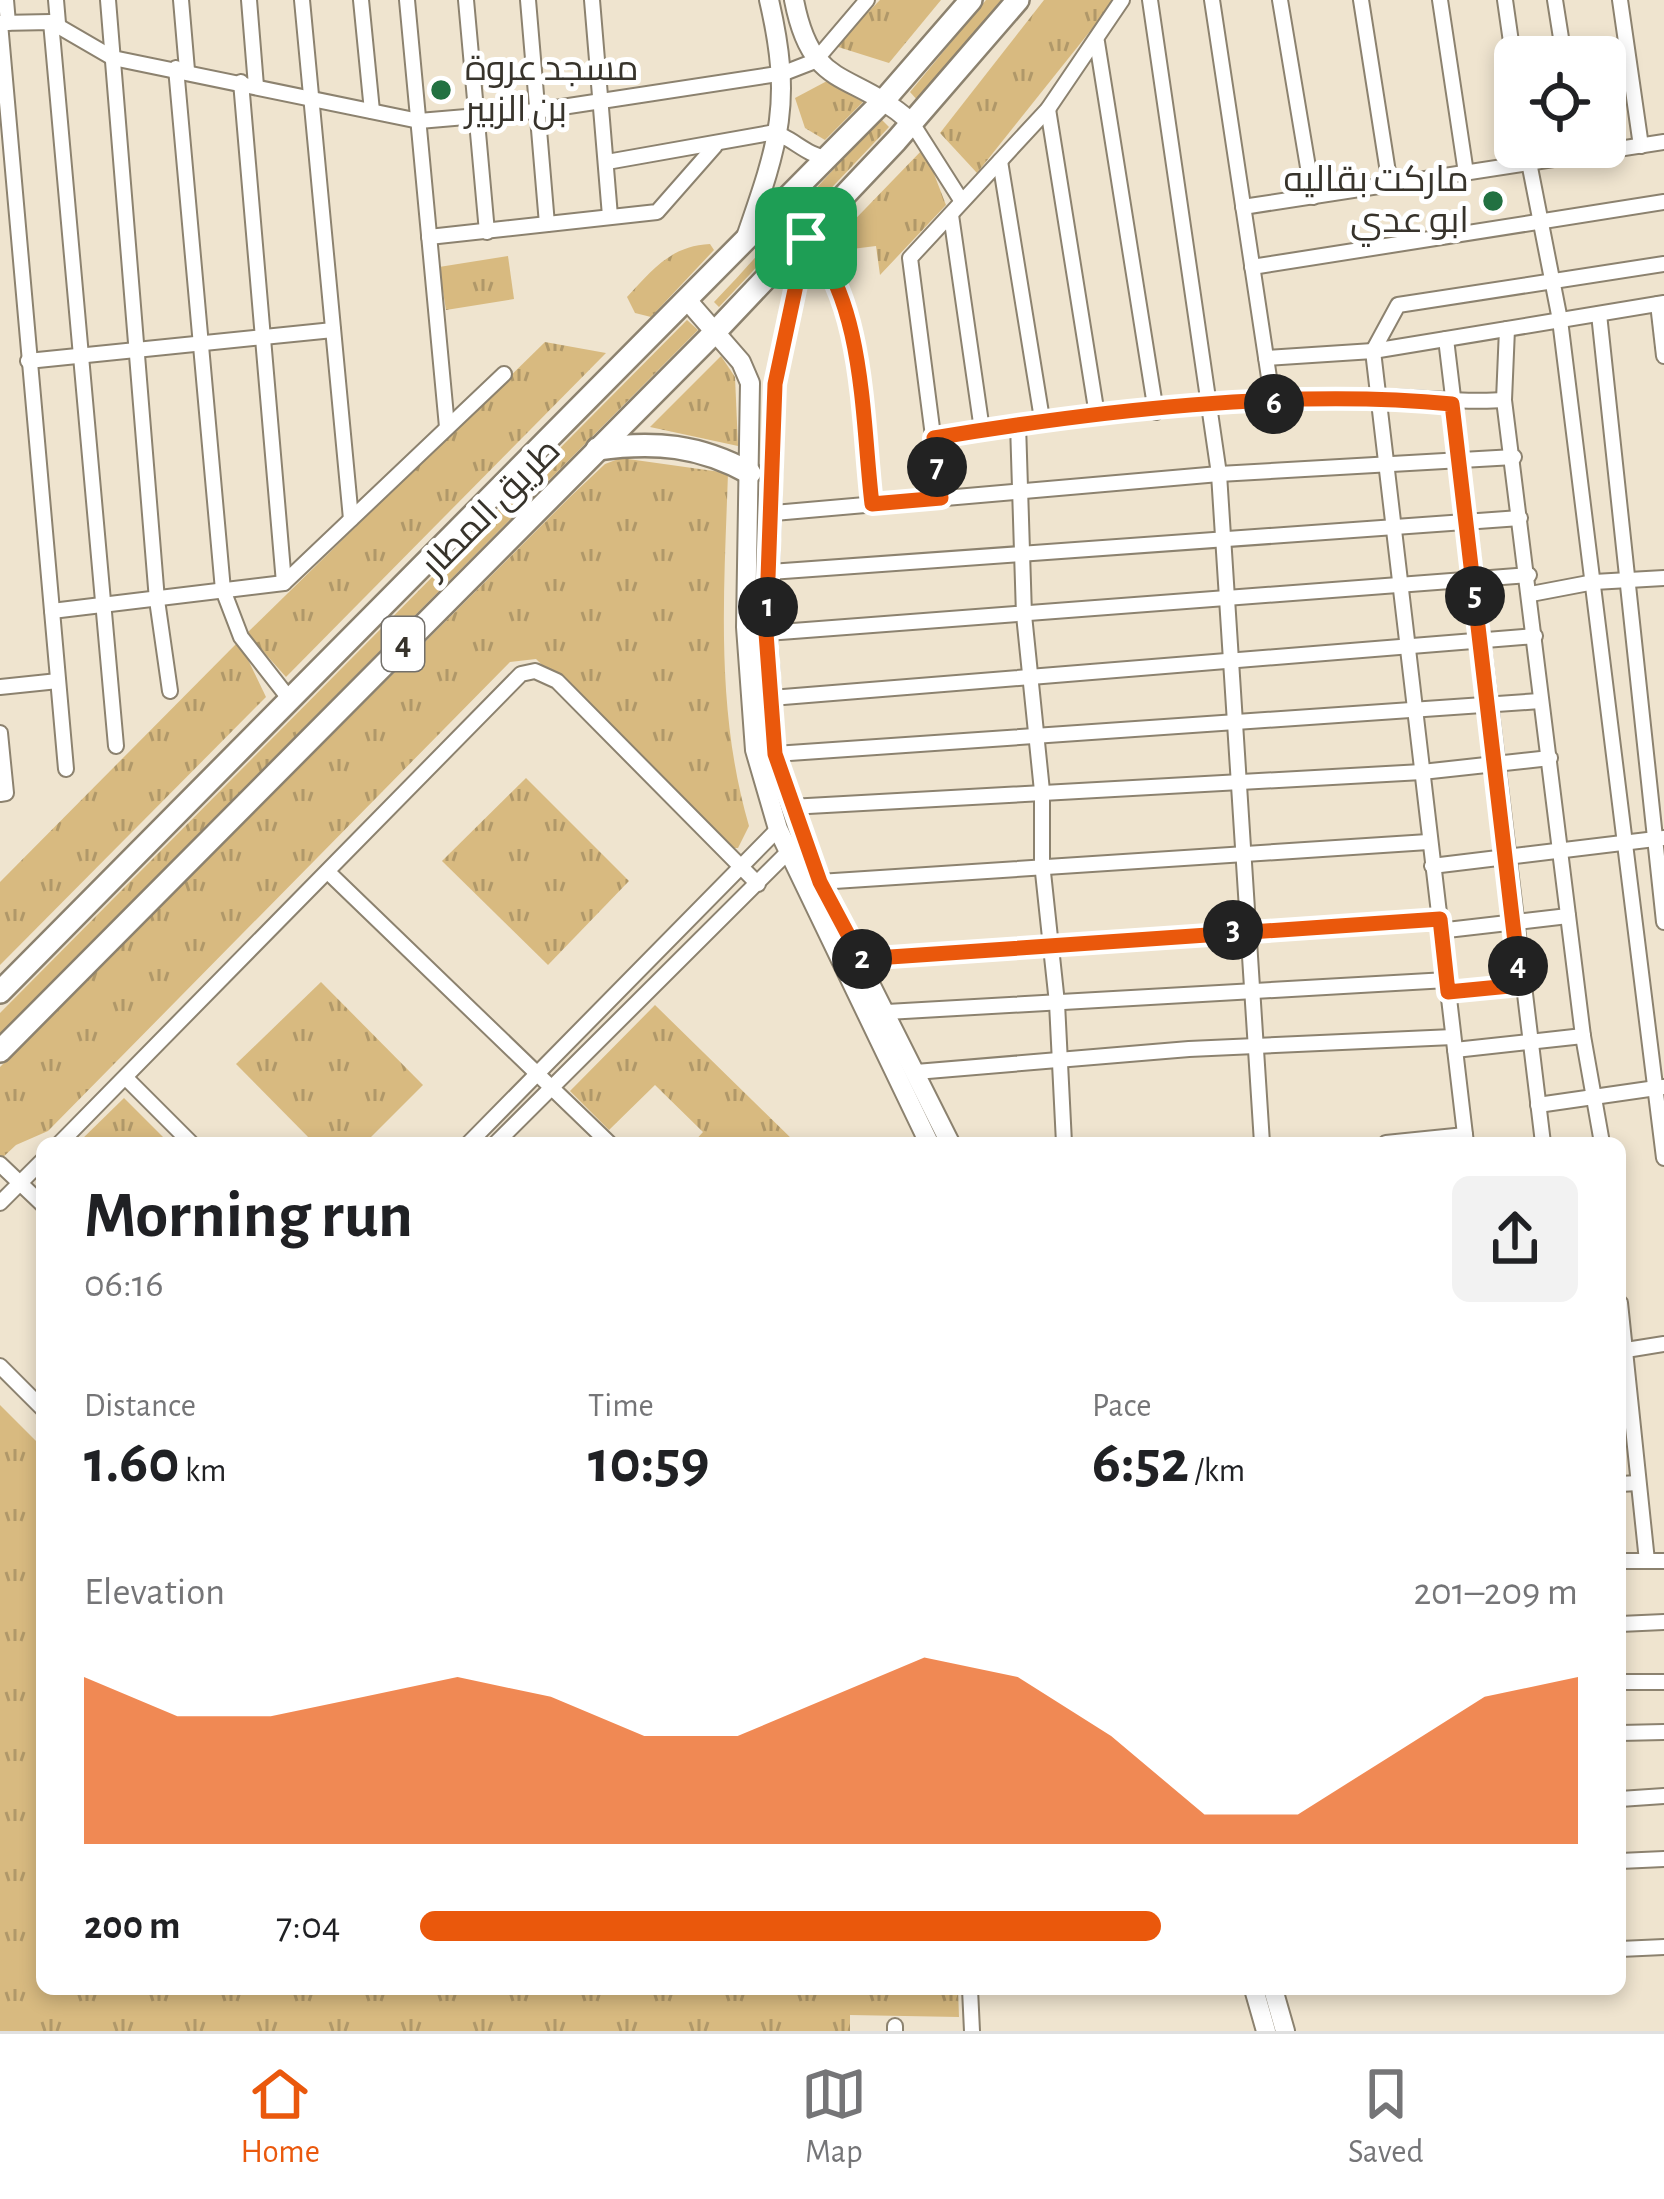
<!DOCTYPE html>
<html lang="en">
<head>
<meta charset="utf-8">
<style>
	body { margin:0; font-family:"Alegreya Sans",Cairo,sans-serif; background:#f2f2f2; color:#202124; height:100vh; display:flex; flex-direction:column; font-size:45px; white-space:nowrap }
	* { box-sizing:border-box; margin:0 }
	p { font-size:39px; color:#757577 }
	.icon { flex:none; width:66px; height:66px; fill:none; stroke:currentColor; stroke-width:2; stroke-linecap:round; stroke-linejoin:round }
	.map { position:relative; flex:1; overflow:hidden }
	.panel { position:absolute; left:36px; top:1137px; width:1590px; height:858px; display:flex; flex-direction:column; background:#fff; border-radius:18px; box-shadow:0 6px 18px #0003 }
	.panel>* { flex:none }
	.tools { position:absolute; left:1494px; top:36px; display:grid; gap:24px }
	.tools a { display:grid; place-items:center; width:132px; height:132px; border-radius:18px; background:#fff; box-shadow:0 6px 18px #0003; font-size:60px }
	.pin { position:absolute; display:grid; place-items:center; width:102px; height:102px; color:#fff; margin:-51px; border-radius:24px; box-shadow:0 6px 18px #0006 }
	.km { position:absolute; width:60px; height:60px; margin:-30px; border-radius:50%; background:#222; color:#fff; font-size:33px; line-height:60px; text-align:center }
	.round { display:grid; place-items:center; flex:none; width:126px; height:126px; border-radius:18px; background:#f2f2f2 }
	.overview { display:flex; align-items:center; justify-content:space-between; height:204px; padding:0 48px }
	h1 { font-size:66px; font-weight:700; line-height:90px }
	.figures { display:grid; grid-template-columns:repeat(3,1fr); gap:18px; height:204px; padding:12px 48px }
	.figures div { display:grid; align-content:center }
	.figures b { font-size:60px; font-weight:700 }
	.figures small { font-size:33px; font-weight:400 }
	.figures p { font-size:33px }
	.chart { height:336px; padding:24px 48px }
	.chart p { display:flex; justify-content:space-between }
	.chart svg { width:100%; height:216px; margin-top:12px; fill:#ea580c; opacity:.7 }
	ul { padding:0 48px; list-style:none; font-size:39px }
	li { display:grid; grid-template-columns:192px 144px 1fr; align-items:center; height:90px }
	li i { height:30px; border-radius:15px; background:#ea580c }
	.tab-bar { display:flex; justify-content:space-around; align-items:center; height:168px; border-top:3px solid #e0e0e0; background:#fff; font-size:33px; color:#757577 }
	.tab-bar a { display:grid; justify-items:center; gap:6px }
	.tab-bar .selected { color:#ea580c }
	.map>svg:first-child { display:block }
	.grass { fill:url(#grass-tufts) }
	.lines { fill:none; stroke-linecap:round; stroke-linejoin:round }
	.minor-casing { stroke:#8c826f; stroke-width:18 }
	.major-casing { stroke:#8c826f; stroke-width:22 }
	.highway-casing { stroke:#8c826f; stroke-width:26 }
	.minor { stroke:#fff; stroke-width:14 }
	.major { stroke:#fff; stroke-width:18 }
	.highway { stroke:#fff; stroke-width:21 }
	.route-casing { stroke:#fff; stroke-width:24 }
	.route { stroke:#ea580c; stroke-width:15 }
	.poi-dot { fill:#227141; stroke:#fff; stroke-width:4.5 }
	.labels { text-anchor:middle; dominant-baseline:central; stroke-width:10; stroke-linejoin:round; paint-order:stroke }
	.shield { fill:#fff; stroke:#73706b; stroke-width:3 }
	.shield-label { font-size:33px; font-weight:bold; fill:#37332b }
	.poi-label { font-size:36px; fill:#37332b; stroke:#fff; text-anchor:start }
	.street-label { font-size:36px; fill:#37332b; stroke:#fff }
</style>
</head>
<body>
<div class="map">
<svg width="1664" height="2031" viewBox="0 0 1664 2031">
	<defs>
		<pattern id="grass-tufts" width="24" height="20" patternUnits="userSpaceOnUse" patternTransform="scale(3)"><rect width="24" height="20" fill="#d8ba80"/><path d="M3 7l-1-3M5 7V3M7 7l1-3M15 17l-1-3M17 17v-4M19 17l1-3" fill="none" stroke="#b09869"/></pattern>
	</defs>
	<rect width="100%" height="100%" fill="#efe4cf"/>
	<g class="grass">
		<polygon points="880,0 941,0 889,63 835,46"/>
		<polygon points="986,0 1005,0 918,101 910,92"/>
		<polygon points="1044,0 1115,0 977,173 940,133"/>
		<polygon points="827,81 863,102 825,140 805,128 795,98"/>
		<path d="M881,119L889,127L719,307L714,302C772,242 822,178 881,119Z"/>
		<polygon points="924,148 946,205 880,275 876,246 844,250 836,239"/>
		<path d="M710,244L714,250L651,317L635,313L627,297C653,269 671,246 710,244Z"/>
		<polygon points="508,256 514,299 446,310 439,267"/>
		<polygon points="687,320 698,330 0,1034 0,1013"/>
		<polygon points="545,342 606,353 286,677 247,633"/>
		<polygon points="721,356 735,377 738,446 650,427"/>
		<path d="M621,458L728,473C724,593 715,709 749,826L738,848H726L536,659L510,662L48,1131L16,1145L0,1160V1067L570,497L605,464Z"/>
		<polygon points="239,641 266,697 0,965 0,882"/>
		<polygon points="526,778 629,881 548,965 442,861"/>
		<polygon points="321,982 423,1085 365,1143 314,1143 236,1064"/>
		<polygon points="655,1005 796,1143 693,1143 703,1132 655,1085 609,1130 570,1091"/>
		<polygon points="124,1098 169,1143 78,1143"/>
		<polygon points="0,1405 42,1447 42,1989 958,1989 959,2017 850,2015 850,2031 0,2031"/>
	</g>
	<g class="lines">
		<defs>
			<g id="minor">
				<polyline points="6,0 8,23"/>
				<polyline points="56,0 58,23"/>
				<polyline points="108,0 157,600 170,691"/>
				<polyline points="181,0 187,70"/>
				<polyline points="249,0 256,86"/>
				<polyline points="302,0 351,519"/>
				<polyline points="361,0 372,111"/>
				<polyline points="407,0 447,427"/>
				<polyline points="466,0 487,232"/>
				<polyline points="528,0 547,224"/>
				<polyline points="592,0 610,216"/>
				<polyline points="1150,0 1219,474 1262,1143"/>
				<polyline points="1212,0 1273,404"/>
				<polyline points="1280,0 1313,197"/>
				<polyline points="1361,0 1390,185"/>
				<polyline points="1440,0 1466,173"/>
				<polyline points="1505,0 1515,70"/>
				<polyline points="1555,0 1564,57"/>
				<polyline points="1620,0 1641,146"/>
				<polyline points="51,22 116,746"/>
				<polyline points="0,23 51,22 113,58 419,121 536,111 784,73 815,61 867,0"/>
				<polyline points="0,23 66,769"/>
				<polyline points="1097,42 1156,412"/>
				<polyline points="176,68 223,590 241,637 291,701"/>
				<polyline points="241,82 284,583"/>
				<polyline points="1048,109 1097,415"/>
				<polyline points="912,123 961,200"/>
				<polyline points="1526,147 1560,320 1664,1158"/>
				<polyline points="1000,161 1042,419"/>
				<path d="M607,162L770,133C790,134 804,155 827,158"/>
				<polyline points="1243,207 1664,142"/>
				<polyline points="951,215 982,430"/>
				<polyline points="429,237 657,212 715,146"/>
				<path d="M806,238C865,298 862,422 872,504"/>
				<polyline points="1252,267 1664,202"/>
				<polyline points="1658,304 1664,356"/>
				<polyline points="1599,314 1664,922"/>
				<polyline points="1507,329 1504,400 1583,1036 1602,1143"/>
				<polyline points="1446,339 1543,1143"/>
				<polyline points="1266,358 1373,351 1664,303"/>
				<polyline points="28,361 333,330"/>
				<polyline points="1018,424 1024,615 1042,791 1042,863 1057,1003 1064,1143"/>
				<path d="M934,438C1078,413 1229,399 1375,397C1419,397 1460,403 1504,400"/>
				<polyline points="941,498 910,258 1048,109 1122,0"/>
				<polyline points="774,513 1219,474 1514,457"/>
				<polyline points="770,572 1520,518"/>
				<polyline points="1531,594 1594,582 1664,578"/>
				<polyline points="52,611 284,583 504,374"/>
				<polyline points="767,633 1529,575"/>
				<polyline points="0,687 58,681"/>
				<polyline points="771,698 1535,636"/>
				<polyline points="0,733 6,793 0,794"/>
				<polyline points="775,754 1540,701"/>
				<polyline points="790,807 1422,772 1550,758"/>
				<polyline points="1432,866 1664,838"/>
				<polyline points="329,873 609,1143"/>
				<polyline points="819,882 1428,842"/>
				<polyline points="861,959 1440,919 1447,930 1568,916"/>
				<polyline points="1448,992 1520,984"/>
				<polyline points="887,1012 1447,980"/>
				<polyline points="1455,1050 1583,1036"/>
				<polyline points="916,1072 1189,1049 1453,1037"/>
				<polyline points="126,1078 191,1143"/>
				<polyline points="1538,1105 1663,1087"/>
				<polyline points="60,1143 521,674 535,671 557,681 758,884"/>
				<polyline points="469,1143 778,829"/>
				<polyline points="496,1143 789,851"/>
				<polyline points="1386,1143 1465,1135"/>
				<polyline points="1466,1143 1373,351 1398,305 1664,264"/>
				<polyline points="0,1164 42,1204"/>
				<polyline points="0,1203 42,1161"/>
				<polyline points="1620,1303 1647,1561"/>
				<polyline points="1620,1351 1664,1344"/>
				<polyline points="0,1366 42,1408"/>
				<polyline points="1620,1484 1638,1483"/>
				<polyline points="1620,1561 1664,1561"/>
				<polyline points="1620,1624 1664,1622"/>
				<polyline points="1620,1682 1664,1682"/>
				<polyline points="1620,1733 1664,1732"/>
				<polyline points="1620,1799 1664,1796"/>
				<polyline points="1620,1861 1664,1859"/>
				<polyline points="1620,1949 1664,1947"/>
				<polyline points="970,1989 972,2031"/>
				<polyline points="895,2026 895,2031"/>
			</g>
			<g id="major">
				<path d="M794,0C812,93 851,68 912,123"/>
				<polyline points="806,238 775,384 767,633 775,754 819,882 950,1143"/>
				<path d="M745,240C779,142 793,103 769,0"/>
				<polyline points="687,300 741,362 750,383 746,627 755,750 778,829 929,1143"/>
				<polyline points="1254,1989 1266,2031"/>
				<polyline points="1273,1989 1285,2031"/>
			</g>
			<g id="highway">
				<path d="M597,449C655,441 699,445 750,473"/>
				<polyline points="0,992 885,99 971,0"/>
				<polyline points="0,1051 716,331 896,141 1018,0"/>
			</g>
		</defs>
		<use href="#minor" class="minor-casing"/>
		<use href="#major" class="major-casing"/>
		<use href="#highway" class="highway-casing"/>
		<use href="#minor" class="minor"/>
		<use href="#major" class="major"/>
		<use href="#highway" class="highway"/>
	</g>
	<g class="lines">
		<defs>
			<path id="route" d="M806,238C865,298 862,422 872,504L941,498L934,438C1096,411 1288,388 1452,404L1520,985L1448,992L1440,919L861,959L820,882L775,754L766,633L775,384Z"/>
		</defs>
		<use href="#route" class="route-casing"/>
		<use href="#route" class="route"/>
	</g>
	<g class="poi-dot">
		<circle cx="441" cy="90" r="12"/>
		<circle cx="1493" cy="201" r="12"/>
	</g>
	<g class="labels">
		<rect class="shield" x="382" y="617" width="42" height="54" rx="9"/>
		<g class="shield-label">
			<text x="403" y="644">4</text>
		</g>
		<g class="poi-label">
			<text x="465" y="69">مسجد عروة<tspan x="465" dy="41">بن الزبير</tspan></text>
			<text x="1469" y="180" text-anchor="end">ماركت بقاليه<tspan x="1469" dy="41">ابو عدي</tspan></text>
		</g>
		<g class="street-label">
			<text transform="translate(491 508) rotate(-45)">طريق المطار</text>
		</g>
	</g>
</svg>
<div class="tools">
<a><svg class="icon" aria-label="locate" viewBox="0 0 24 24"><circle cx="12" cy="12" r="6"/><path d="M12 2v4M12 18v4M2 12h4M18 12h4"/></svg></a>
</div>
<div class="pin" style="left:806px;top:238px;background:#1e9e55"><svg class="icon" aria-label="arrive" viewBox="0 0 24 24"><path d="M6 21V4h12l-3 4 3 4H6"/></svg></div>
<b class="km" style="left:768px;top:607px">1</b>
<b class="km" style="left:862px;top:959px">2</b>
<b class="km" style="left:1233px;top:930px">3</b>
<b class="km" style="left:1518px;top:966px">4</b>
<b class="km" style="left:1475px;top:596px">5</b>
<b class="km" style="left:1274px;top:404px">6</b>
<b class="km" style="left:937px;top:467px">7</b>
<section class="panel">
<div class="overview"><div><h1>Morning run</h1><p>06:16</p></div><a class="round"><svg class="icon" aria-label="share" viewBox="0 0 24 24"><path d="M12 15V3M7 8l5-5 5 5M5 13v7h14v-7"/></svg></a></div>
<div class="figures">
<div><p>Distance</p><b>1.60<small> km</small></b></div>
<div><p>Time</p><b>10:59</b></div>
<div><p>Pace</p><b>6:52<small> /km</small></b></div>
</div>
<div class="chart"><p><span>Elevation</span>201–209 m</p>
<svg viewBox="0 0 160 44" preserveAspectRatio="none"><path d="M0 44V10L10 18L20 18L30 14L40 10L50 14L60 22L70 22L80 14L90 6L100 10L110 22L120 38L130 38L140 26L150 14L160 10V44z"/></svg>
</div>
<ul>
<li><b>200 m</b>7:04<i style="width:64%"></i></li>
</ul>
</section>
</div>
<nav class="tab-bar">
<a class="selected"><svg class="icon" aria-label="home" viewBox="0 0 24 24"><path d="M3 11l9-7 9 7M6 9v11h12V9"/></svg>Home</a>
<a><svg class="icon" aria-label="map" viewBox="0 0 24 24"><path d="M3 6l6-2 6 2 6-2v14l-6 2-6-2-6 2zM9 4v14M15 6v14"/></svg>Map</a>
<a><svg class="icon" aria-label="saved" viewBox="0 0 24 24"><path d="M7 4h10v16l-5-4-5 4z"/></svg>Saved</a>
</nav>
</body>
</html>
